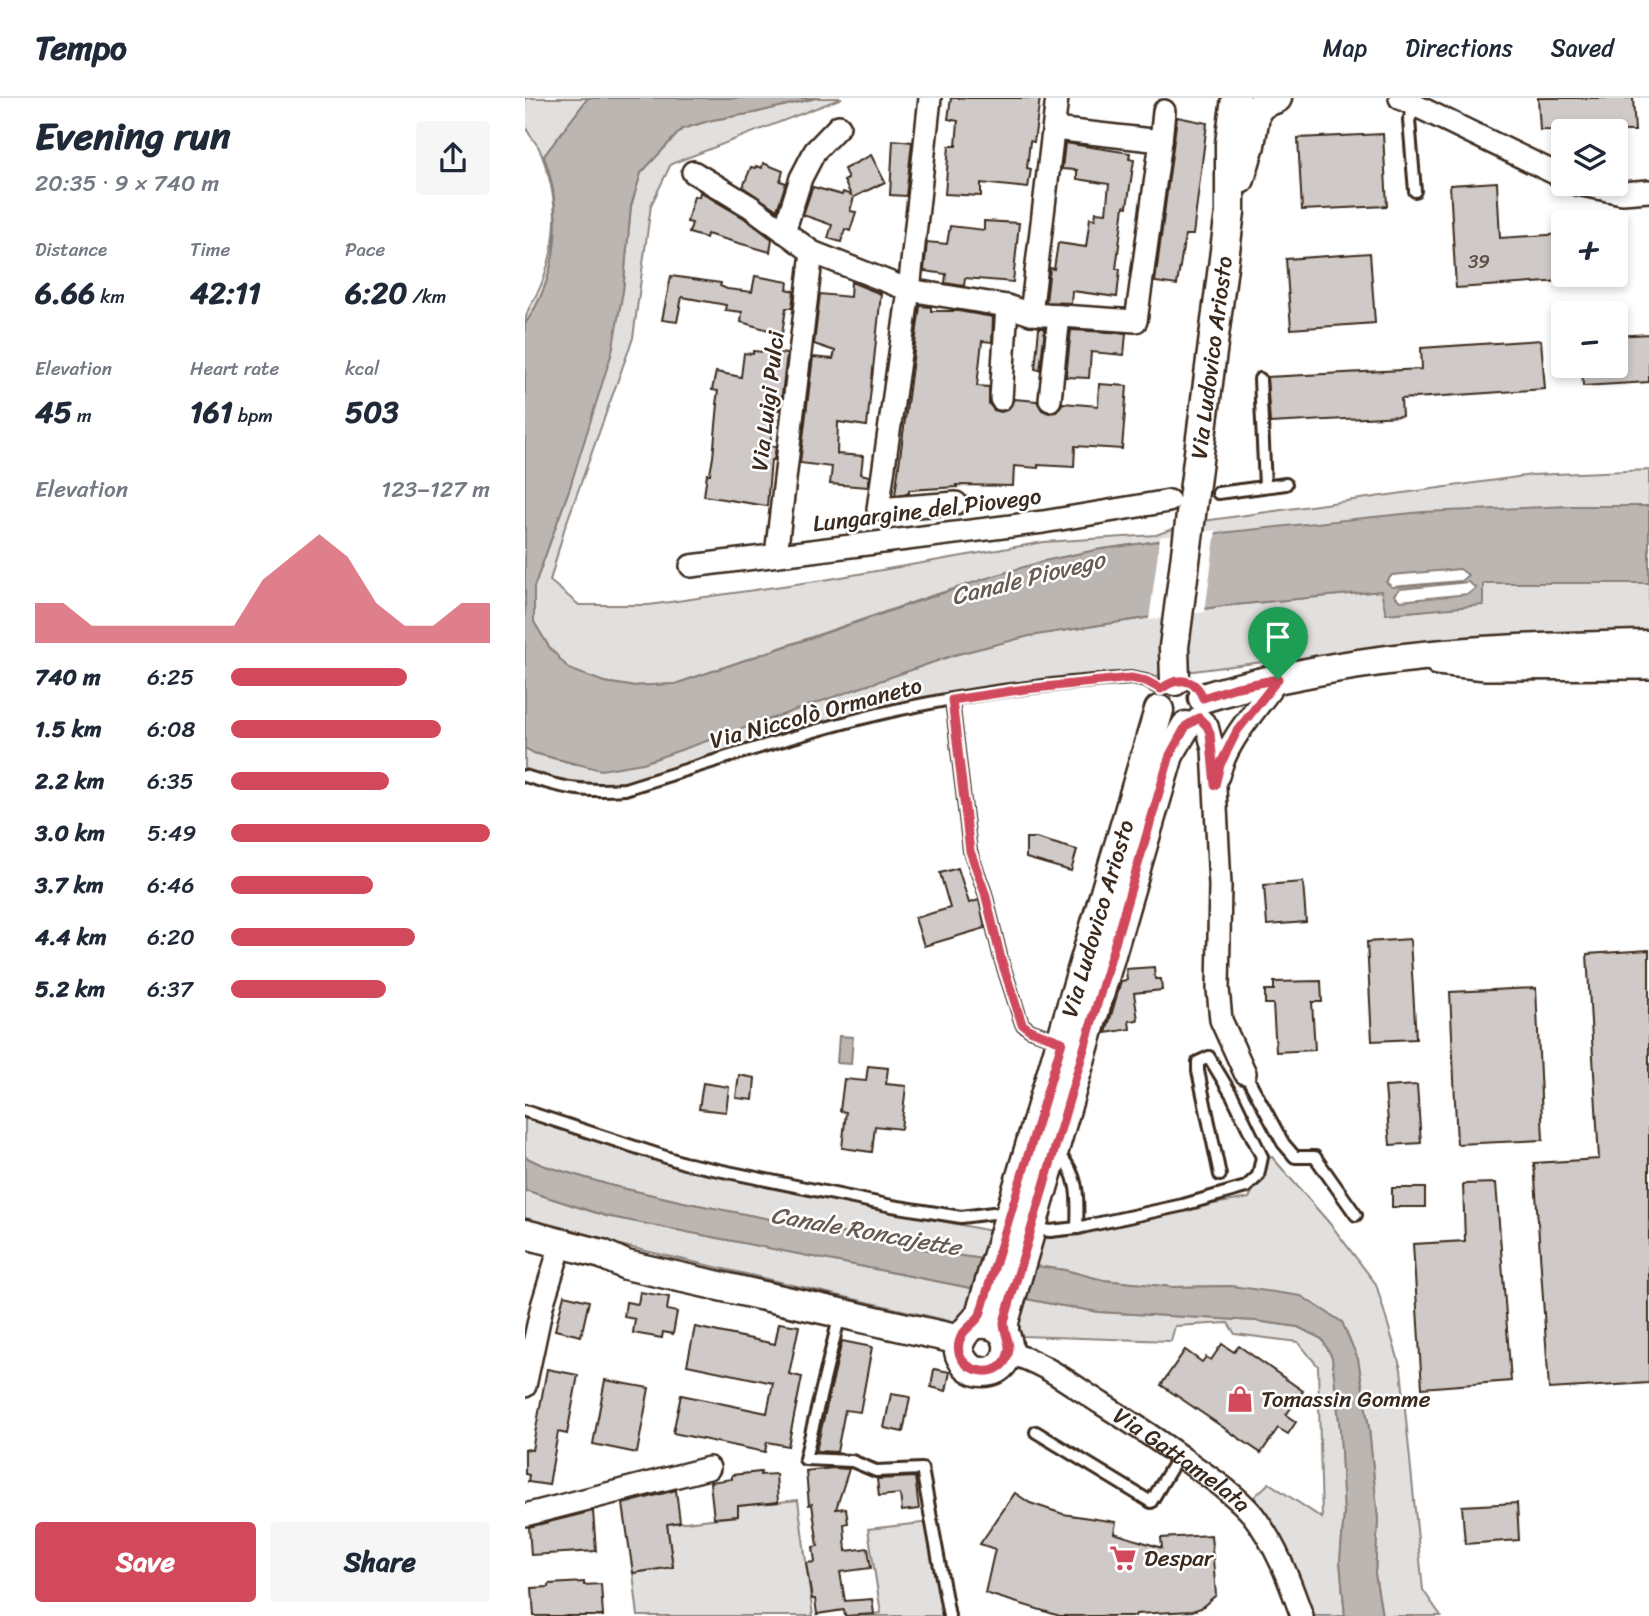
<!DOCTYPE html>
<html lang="en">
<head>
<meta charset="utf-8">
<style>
	body { margin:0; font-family:Sriracha,sans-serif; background:#f6f6f7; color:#1f2937; height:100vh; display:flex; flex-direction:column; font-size:26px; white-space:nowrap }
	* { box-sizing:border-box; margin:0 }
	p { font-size:23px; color:#747a83 }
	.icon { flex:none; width:38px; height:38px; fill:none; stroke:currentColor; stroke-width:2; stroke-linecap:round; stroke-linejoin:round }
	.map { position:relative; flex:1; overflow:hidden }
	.drawer { display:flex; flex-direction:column; background:#fff; width:525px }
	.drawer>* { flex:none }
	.controls { position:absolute; left:1026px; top:21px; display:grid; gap:14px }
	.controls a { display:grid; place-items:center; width:77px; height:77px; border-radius:7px; background:#fff; box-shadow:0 4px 10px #0003; font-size:35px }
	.pin { position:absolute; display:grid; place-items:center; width:60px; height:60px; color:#fff; margin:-72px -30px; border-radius:50% 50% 50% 0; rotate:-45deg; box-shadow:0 0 7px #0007 }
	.pin .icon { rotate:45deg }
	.round { display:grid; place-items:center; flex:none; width:74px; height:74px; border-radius:7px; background:#f6f6f7 }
	.summary { display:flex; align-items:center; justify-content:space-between; height:119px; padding:0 35px }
	h1 { font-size:38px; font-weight:800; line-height:52px }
	.stats { display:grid; grid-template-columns:repeat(3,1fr); gap:10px; height:119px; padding:7px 35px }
	.stats div { display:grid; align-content:center }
	.stats b { font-size:30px; font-weight:800 }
	.stats small { font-size:19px; font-weight:400 }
	.stats p { font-size:19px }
	.chart { height:196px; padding:14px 35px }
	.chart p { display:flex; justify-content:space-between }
	.chart svg { width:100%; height:126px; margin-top:7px; fill:#d1495b; opacity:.7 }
	.primary-button { display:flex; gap:14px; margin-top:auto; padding:14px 35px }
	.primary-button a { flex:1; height:80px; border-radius:7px; background:#d1495b; color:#fff; font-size:28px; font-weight:800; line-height:80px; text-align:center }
	.primary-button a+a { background:#f6f6f7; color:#1f2937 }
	ul { padding:0 35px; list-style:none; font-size:23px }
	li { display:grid; grid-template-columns:112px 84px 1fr; align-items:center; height:52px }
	li i { height:18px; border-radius:9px; background:#d1495b }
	header { display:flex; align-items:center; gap:42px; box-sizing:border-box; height:98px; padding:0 35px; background:#fff; border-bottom:2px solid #e0e1e3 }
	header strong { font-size:33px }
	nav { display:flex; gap:38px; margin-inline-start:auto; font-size:24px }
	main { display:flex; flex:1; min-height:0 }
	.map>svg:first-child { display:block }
	.green { fill:#e2e0de; stroke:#8e857e; stroke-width:2 }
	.water { fill:#bcb6b3; stroke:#887e77; stroke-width:2; fill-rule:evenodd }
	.pier { fill:#fff }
	.building { fill:#cfcac7; stroke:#3b2a1e; stroke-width:2 }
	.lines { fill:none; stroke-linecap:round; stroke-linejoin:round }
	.service-casing { stroke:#3b2a1e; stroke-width:16 }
	.minor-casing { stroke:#3b2a1e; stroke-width:26 }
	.secondary-casing { stroke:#3b2a1e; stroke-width:33 }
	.service { stroke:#fff; stroke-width:10 }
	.minor { stroke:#fff; stroke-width:21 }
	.secondary { stroke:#fff; stroke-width:28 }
	.route-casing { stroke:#fff; stroke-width:14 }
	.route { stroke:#d1495b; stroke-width:9 }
	.labels { text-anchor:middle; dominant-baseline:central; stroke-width:5; stroke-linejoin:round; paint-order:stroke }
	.number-label { font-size:19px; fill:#605248 }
	.street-label { font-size:23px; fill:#3b2a1e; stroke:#fff }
	.poi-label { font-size:23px; fill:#3b2a1e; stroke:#fff; text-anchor:start }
	.water-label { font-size:24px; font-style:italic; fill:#685b52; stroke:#fff }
</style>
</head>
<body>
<header>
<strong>Tempo</strong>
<nav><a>Map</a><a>Directions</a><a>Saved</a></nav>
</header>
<main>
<section class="drawer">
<div class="summary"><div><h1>Evening run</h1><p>20:35 · 9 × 740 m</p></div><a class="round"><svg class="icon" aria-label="share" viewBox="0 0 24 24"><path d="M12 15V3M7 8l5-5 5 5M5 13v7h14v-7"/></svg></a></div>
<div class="stats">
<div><p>Distance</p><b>6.66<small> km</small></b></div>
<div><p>Time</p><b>42:11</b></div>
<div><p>Pace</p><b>6:20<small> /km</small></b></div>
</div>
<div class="stats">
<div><p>Elevation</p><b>45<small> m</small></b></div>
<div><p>Heart rate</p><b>161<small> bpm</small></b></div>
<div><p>kcal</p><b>503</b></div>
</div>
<div class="chart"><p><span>Elevation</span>123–127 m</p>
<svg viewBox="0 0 160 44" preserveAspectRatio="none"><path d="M0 44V30L10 30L20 38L30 38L40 38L50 38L60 38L70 38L80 22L90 14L100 6L110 14L120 30L130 38L140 38L150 30L160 30V44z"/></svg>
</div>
<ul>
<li><b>740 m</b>6:25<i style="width:68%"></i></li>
<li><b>1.5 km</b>6:08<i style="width:81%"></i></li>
<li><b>2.2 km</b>6:35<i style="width:61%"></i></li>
<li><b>3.0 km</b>5:49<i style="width:100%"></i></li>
<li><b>3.7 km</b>6:46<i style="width:55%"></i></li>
<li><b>4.4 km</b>6:20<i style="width:71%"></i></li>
<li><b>5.2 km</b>6:37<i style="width:60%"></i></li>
</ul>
<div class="primary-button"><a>Save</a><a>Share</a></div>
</section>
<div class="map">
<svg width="1124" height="1518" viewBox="0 0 1124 1518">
	<rect width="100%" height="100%" fill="#fff"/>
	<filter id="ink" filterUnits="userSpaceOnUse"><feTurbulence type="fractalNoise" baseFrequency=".0143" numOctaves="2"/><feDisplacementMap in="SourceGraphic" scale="14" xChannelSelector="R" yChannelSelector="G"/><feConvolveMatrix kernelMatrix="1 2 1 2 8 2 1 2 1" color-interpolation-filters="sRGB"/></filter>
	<g filter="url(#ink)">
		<g class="green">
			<path d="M0,0H63L19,58C39,113 34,178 0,226C0,212 11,200 16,187C24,167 29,145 30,124C30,98 24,74 14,50C10,43 2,35 0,27C0,20 0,8 0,0Z"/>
			<polygon points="291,0 317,0 146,66 126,107 108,240 39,432 25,483 54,507 124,507 299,482 519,444 631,437 664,425 1007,377 1124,372 1124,408 1045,408 675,437 571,452 520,463 406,498 150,586 105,588 79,584 43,571 24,549 9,524 9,489 45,389 98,193 106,108 116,75 157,31 187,22 229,15"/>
			<polygon points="958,485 1124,485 1124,538 761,561 499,595 333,624 100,695 35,693 0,682 0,650 9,655 49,666 118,665 429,557 504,538 698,508 857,493 862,516 958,506"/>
			<polygon points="0,1019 157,1071 481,1136 504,1136 523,1140 557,1137 587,1123 724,1100 735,1080 730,1064 747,1059 806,1127 851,1186 876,1271 898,1492 916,1518 857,1518 850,1476 853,1422 844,1330 833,1261 707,1188 647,1189 578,1182 540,1172 429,1157 163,1105 88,1088 17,1067 0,1059"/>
			<path d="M0,1092L81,1118L532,1207L574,1214L731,1223L773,1229L797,1241L807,1259L815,1332L819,1416L815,1463L820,1518H785C771,1476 758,1434 729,1399L744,1385L797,1420L793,1268L773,1244L710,1236L703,1225L650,1228L646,1243L497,1238L493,1235L495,1229C475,1222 449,1211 429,1224L21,1130L0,1121Z"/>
			<polygon points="273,1402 288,1518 113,1518 108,1475 148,1469 142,1426 213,1418 213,1408"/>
			<polygon points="406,1424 418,1518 334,1518 356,1515 343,1431"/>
		</g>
		<g class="water">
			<path d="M63,0H291L229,15L187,22L157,31L116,75L106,108L98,193L87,254L45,389L9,489V524L24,549L44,571L79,584L105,588L150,586L459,481L519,463L571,452L675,437L897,414L1045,408H1124V485H958V507L861,516L856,493L698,508L504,538L429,557L118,665L76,672L9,655L0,650V226C34,178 39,113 19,58ZM935,471L943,477L936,483L867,489L861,484L867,477ZM943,484L951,490L943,496L875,503L869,497L875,491Z"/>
			<polygon points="314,938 328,939 326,966 312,965"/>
			<polygon points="0,1059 17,1067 88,1088 163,1105 429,1157 540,1172 578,1182 647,1189 707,1188 776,1198 817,1224 833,1261 844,1330 853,1422 850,1476 857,1518 820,1518 815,1463 819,1416 815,1332 807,1259 797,1241 773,1229 731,1223 574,1214 532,1207 81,1118 0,1092"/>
		</g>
		<polygon class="pier" points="691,432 680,514 624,522 635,439"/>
		<g class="building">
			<polygon points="426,0 515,0 509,44 505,43 502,70 506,71 503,90 456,85 456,98 420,96 424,48 431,48 433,23 423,21"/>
			<polygon points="1013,0 1108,0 1110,33 1015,32"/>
			<polygon points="652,19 682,25 668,137 660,137 652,187 630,184"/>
			<polygon points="858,36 862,108 777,112 773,40"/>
			<polygon points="368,42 387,44 381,98 365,97"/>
			<polygon points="540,45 605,55 604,61 609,62 602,109 599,108 591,171 595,171 592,199 547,193 546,205 521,204 525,170 529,171 533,145 561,149 565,120 570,121 571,114 581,115 584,86 552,81 552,72 537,71"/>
			<polygon points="346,57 360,84 329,99 325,113 331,114 325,133 320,131 316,144 303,140 307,127 278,117 286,93 288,89 317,97 318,94 326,97 319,83 323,81 319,71"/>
			<polygon points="238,65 258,73 255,83 261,85 252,112 218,89 226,69 230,70 231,68 237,70"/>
			<polygon points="972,84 975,140 1038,136 1038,183 931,190 925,87"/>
			<polygon points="175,94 219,120 247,141 245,154 182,136 181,140 164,135 167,125 162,124 169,98 174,99"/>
			<polygon points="459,123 494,125 488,184 440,180 439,188 420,185 421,176 399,173 402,144 422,146 425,128 459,132"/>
			<polygon points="845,155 850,225 766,231 761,161"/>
			<polygon points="146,178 196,185 195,188 202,191 227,194 230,178 263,184 262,191 269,193 267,210 261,210 257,236 216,224 217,214 200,212 201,207 157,199 152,224 137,222"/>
			<polygon points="326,184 356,196 342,328 313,324 312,356 338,358 336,376 344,378 343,389 305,386 307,369 275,365 288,259 308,261 310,253 289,246 295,196 325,199"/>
			<polygon points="395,208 406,209 406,213 433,213 468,219 467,244 457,243 452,288 464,289 464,306 469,312 476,314 482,312 489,301 512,303 517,312 524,315 531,314 538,305 573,308 574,286 602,288 597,351 550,348 549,369 513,367 513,370 489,368 488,388 431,387 432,389 384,392 384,395 370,397"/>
			<polygon points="514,230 520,230 515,272 510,271"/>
			<polygon points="546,232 601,235 599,257 566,254 564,280 541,279"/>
			<polygon points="1124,236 1124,284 1058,288 1057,268 1090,268 1090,238"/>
			<polygon points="1016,242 1020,291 876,301 877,318 745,325 742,279 897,271 896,250"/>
			<polygon points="228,253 262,256 255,312 249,311 245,349 251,348 249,362 246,362 242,408 179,398 182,376 185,376 188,359 193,306 191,306 193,293 187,292 191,274 216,279 219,255 228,256"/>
			<polygon points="501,740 511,740 552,752 546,773 501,760"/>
			<polygon points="433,770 444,805 454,802 460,830 399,848 390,820 425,810 415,775"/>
			<polygon points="778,784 781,824 742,827 739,787"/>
			<polygon points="885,841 891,941 847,943 842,844"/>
			<polygon points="1124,852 1124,1285 1024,1291 1009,1065 1074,1061 1062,856"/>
			<polygon points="629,869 630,881 636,881 637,892 609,895 613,922 604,923 605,931 581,935 596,883 602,882 601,871"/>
			<polygon points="796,883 797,904 787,904 790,952 751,954 748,906 740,906 740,892 749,892 749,884"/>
			<polygon points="1011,890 1018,1042 932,1046 925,894"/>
			<polygon points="343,968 363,970 361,986 381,988 376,1031 350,1028 347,1054 317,1050 321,1014 315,1013 319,981 341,983"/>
			<polygon points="214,977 230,980 228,1002 211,1000"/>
			<polygon points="178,985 204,989 201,1014 174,1011"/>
			<polygon points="892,987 896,1045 865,1047 860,989"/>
			<polygon points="971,1085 986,1283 897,1290 888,1146 940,1143 938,1086"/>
			<rect x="867" y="1090" width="33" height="19"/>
			<polygon points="115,1194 144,1199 142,1212 152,1214 148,1236 138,1234 137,1240 108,1235 110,1221 99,1219 101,1204 113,1206"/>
			<polygon points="39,1197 64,1203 56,1238 30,1232"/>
			<polygon points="254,1225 274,1228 264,1276 277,1279 263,1348 242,1344 240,1354 148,1335 156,1297 242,1315 248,1285 162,1267 170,1229 250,1246"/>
			<polygon points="317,1243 347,1249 335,1314 320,1312 312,1354 291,1353"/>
			<polygon points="697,1246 709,1254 714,1248 778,1293 761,1317 771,1324 763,1336 753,1330 736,1355 636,1287 660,1252 677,1264 681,1259 686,1262"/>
			<polygon points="22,1271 53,1277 42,1336 33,1334 24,1387 3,1384 4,1377 0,1376 0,1351 7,1352"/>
			<polygon points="409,1271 425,1274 421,1293 406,1289"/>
			<polygon points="80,1282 124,1290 112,1355 68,1346"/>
			<polygon points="366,1296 385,1299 378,1334 359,1330"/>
			<polygon points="308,1370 324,1371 311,1411 321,1410 323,1425 319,1426 321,1453 343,1450 346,1470 315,1474 320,1503 347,1501 349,1516 320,1518 319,1512 292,1516 290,1501 287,1501 281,1465 290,1464 288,1449 293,1448 287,1406 284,1407 281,1373"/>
			<polygon points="236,1374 235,1377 251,1376 253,1404 213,1408 213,1418 189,1420 185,1384 207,1381 207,1377"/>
			<polygon points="390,1379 394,1411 377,1413 375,1396 354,1398 352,1381"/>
			<polygon points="151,1392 155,1424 142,1426 148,1469 108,1475 98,1406"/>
			<polygon points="490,1395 505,1405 538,1416 591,1424 589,1435 637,1450 636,1440 686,1437 691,1497 676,1510 667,1513 611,1516 610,1518 535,1518 460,1495 470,1451 455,1446"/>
			<polygon points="992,1405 994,1442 940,1446 937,1408"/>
			<polygon points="68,1413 71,1453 6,1457 4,1429"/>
			<polygon points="59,1484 59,1487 76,1486 78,1518 9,1518 7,1490 24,1489 24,1486"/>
		</g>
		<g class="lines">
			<defs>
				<g id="service">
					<polyline points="890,93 884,22 891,8"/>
					<polyline points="735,281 740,388"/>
					<polyline points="693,395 761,386"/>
					<polyline points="427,602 445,753 460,795 476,861 497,926 505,932 535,943"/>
					<path d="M0,678C40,691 58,694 100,691C178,667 255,641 334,621C422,598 516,586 606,580L621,583L636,591"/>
					<polyline points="720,975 758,1045 770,1059 790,1059 831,1117"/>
					<polyline points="0,1013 159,1065 367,1108 436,1119 468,1115 484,1118"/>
					<path d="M532,1055C555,1075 553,1102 552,1130"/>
					<polyline points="508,1130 525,1133 552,1130 658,1107 721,1089 733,1078 737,1059 708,999 684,959 673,964 673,973 695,1077"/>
					<polyline points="315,1216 280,1361 327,1363 351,1373 397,1371 424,1518"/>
					<polyline points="511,1334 626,1404 654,1357"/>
				</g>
				<g id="minor">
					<polyline points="405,0 384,192 353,411 431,405"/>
					<polyline points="875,0 1038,79"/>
					<polyline points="636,43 639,13"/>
					<polyline points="168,74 226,109 287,154 384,192 482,208 506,216 611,223 636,43 529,31"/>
					<polyline points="1052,86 1097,95 1124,93"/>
					<polyline points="259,134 276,80 290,53 314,28"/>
					<polyline points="506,216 532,0"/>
					<polyline points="476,301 482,208"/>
					<polyline points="525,302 534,218"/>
					<polyline points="251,457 287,154"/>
					<polyline points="166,468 518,424 644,403"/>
					<polyline points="912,566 961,571 1124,570"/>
					<polyline points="674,620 682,628 688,651 695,787 693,891 696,922 720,975"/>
					<path d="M693,678C703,640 731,613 753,581"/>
					<path id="s1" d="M483,1255C517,1263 547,1287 577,1306C609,1326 640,1347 670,1369C690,1383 712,1398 728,1417C752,1448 764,1482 777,1518"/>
					<polyline points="0,1288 17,1208 33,1156"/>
					<polyline points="0,1417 184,1370"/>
				</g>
				<g id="secondary">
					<polyline points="715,81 725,47 731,12 739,5 752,0"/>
					<path id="s2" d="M650,583L649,549L705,114V45L711,0"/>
					<path d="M678,600C709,590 740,583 772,577C887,553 1006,549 1124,547"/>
					<polyline points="0,1136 77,1156 101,1167 435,1242"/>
					<path id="s3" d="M448,1227C492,1217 494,1274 458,1274C451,1274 443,1270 439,1264C424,1244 445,1231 455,1217L634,612"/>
					<polyline points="479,1235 479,1224 644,657 661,628"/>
				</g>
			</defs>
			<use href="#service" class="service-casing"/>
			<use href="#minor" class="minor-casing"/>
			<use href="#secondary" class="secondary-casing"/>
			<use href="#service" class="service"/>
			<use href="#minor" class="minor"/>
			<use href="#secondary" class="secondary"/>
		</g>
	</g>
	<g class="lines" filter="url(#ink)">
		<defs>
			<path id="route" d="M606,580L621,583L636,591C652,579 670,579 678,600L708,590L753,581L712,633L695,667L690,687L685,635L682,628L674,620L661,628L645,657L479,1224C479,1234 484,1242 484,1250C481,1291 418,1272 437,1237C441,1230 450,1225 455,1217L537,944L505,932L497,926L476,861L460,795L445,753L427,602L500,591Z"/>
		</defs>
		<use href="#route" class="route-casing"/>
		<use href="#route" class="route"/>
	</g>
	<defs>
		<symbol id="shop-bare" viewBox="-9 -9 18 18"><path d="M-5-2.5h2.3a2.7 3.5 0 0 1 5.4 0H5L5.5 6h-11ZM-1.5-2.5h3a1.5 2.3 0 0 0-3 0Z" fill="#d1495b" stroke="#fff" stroke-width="2.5" paint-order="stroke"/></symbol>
		<symbol id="supermarket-bare" viewBox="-9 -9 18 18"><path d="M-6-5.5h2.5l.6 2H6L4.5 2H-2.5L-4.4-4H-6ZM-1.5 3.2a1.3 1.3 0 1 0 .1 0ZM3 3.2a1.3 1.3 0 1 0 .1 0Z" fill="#d1495b" stroke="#fff" stroke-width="2.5" paint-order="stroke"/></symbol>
	</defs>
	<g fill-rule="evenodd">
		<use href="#shop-bare" x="696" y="1282" width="38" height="38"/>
		<use href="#supermarket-bare" x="579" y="1441" width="38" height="38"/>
	</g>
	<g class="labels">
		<g class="number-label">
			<text x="954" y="163">39</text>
		</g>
		<g class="street-label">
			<text stroke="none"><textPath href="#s2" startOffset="326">Via Ludovico Ariosto</textPath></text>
			<text transform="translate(243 303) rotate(-83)">Via Luigi Pulci</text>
			<text transform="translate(402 412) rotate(-7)">Lungargine del Piovego</text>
			<text transform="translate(291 615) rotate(-15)">Via Niccolò Ormaneto</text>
			<text stroke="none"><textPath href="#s3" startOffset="579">Via Ludovico Ariosto</textPath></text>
			<text stroke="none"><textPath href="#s1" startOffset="205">Via Gattamelata</textPath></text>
		</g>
		<g class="poi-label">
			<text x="736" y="1301">Tomassin Gomme</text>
			<text x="619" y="1460">Despar</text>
		</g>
		<g class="water-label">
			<text transform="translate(503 480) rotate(-14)">Canale Piovego</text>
			<text transform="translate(341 1133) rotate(10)">Canale Roncajette</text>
		</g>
	</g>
</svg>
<div class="controls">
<a><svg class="icon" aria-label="layers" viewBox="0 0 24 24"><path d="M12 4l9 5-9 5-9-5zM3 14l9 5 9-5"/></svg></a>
<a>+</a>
<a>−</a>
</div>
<div class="pin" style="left:753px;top:581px;background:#1e9e55"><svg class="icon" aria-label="arrive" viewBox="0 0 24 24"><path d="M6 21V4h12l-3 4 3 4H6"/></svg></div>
</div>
</main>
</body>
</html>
